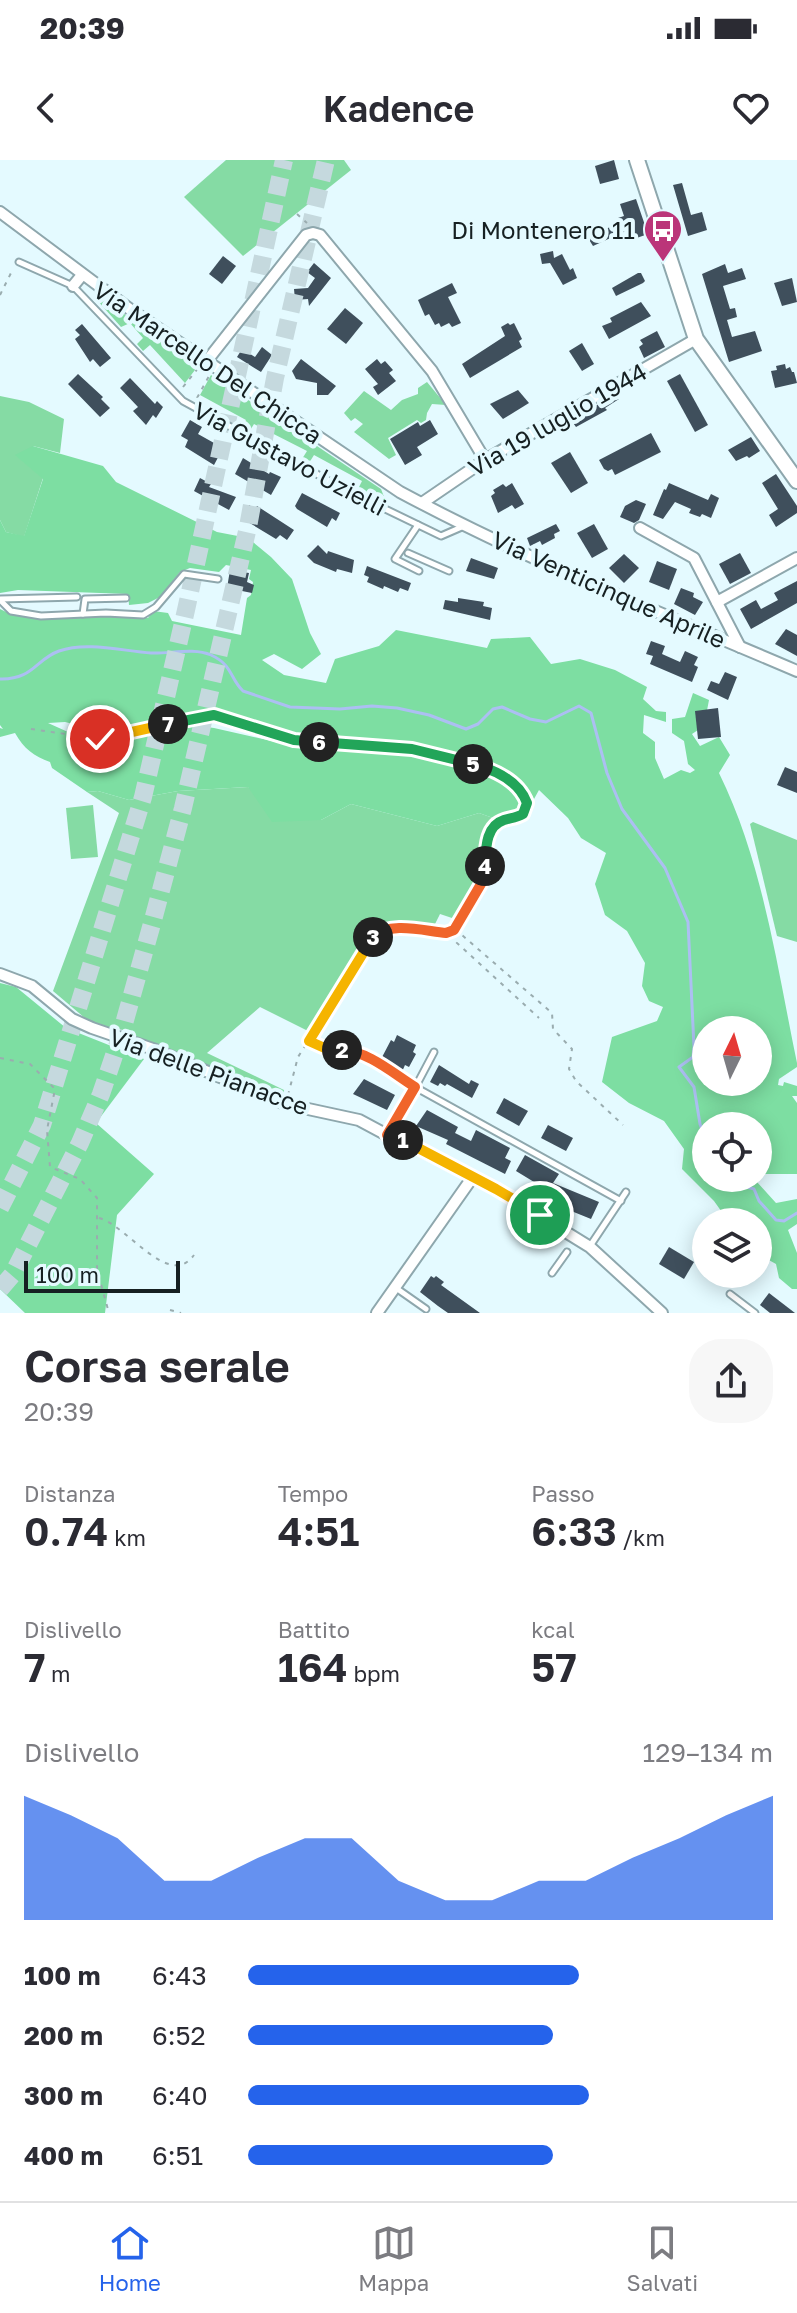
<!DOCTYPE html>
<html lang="it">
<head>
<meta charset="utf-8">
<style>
	body { margin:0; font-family:"Golos Text",sans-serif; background:#f7f7f7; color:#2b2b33; height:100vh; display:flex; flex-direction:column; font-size:30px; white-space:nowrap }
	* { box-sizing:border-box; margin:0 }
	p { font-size:26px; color:#7c7c81 }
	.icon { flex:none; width:44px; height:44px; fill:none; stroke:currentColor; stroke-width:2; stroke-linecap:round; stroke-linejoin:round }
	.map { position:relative; height:1153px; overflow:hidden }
	.side { display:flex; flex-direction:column; background:#fff; flex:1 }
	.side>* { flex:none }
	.needle { width:52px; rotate:5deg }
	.buttons { position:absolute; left:692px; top:856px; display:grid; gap:16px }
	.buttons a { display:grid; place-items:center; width:80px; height:80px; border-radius:50%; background:#fff; box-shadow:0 4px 20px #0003; font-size:40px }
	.scale { position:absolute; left:24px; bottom:20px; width:156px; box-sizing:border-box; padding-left:8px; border:4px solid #162022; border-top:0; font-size:22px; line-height:28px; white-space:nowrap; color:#162022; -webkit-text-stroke:6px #e4faff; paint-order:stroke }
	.pin { position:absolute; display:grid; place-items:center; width:68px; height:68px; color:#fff; margin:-34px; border:4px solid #fff; border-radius:50%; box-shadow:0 2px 8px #0007 }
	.km { position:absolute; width:40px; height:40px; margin:-20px; border-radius:50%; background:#222; color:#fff; font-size:22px; line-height:40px; text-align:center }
	.round { display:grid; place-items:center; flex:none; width:84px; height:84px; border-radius:32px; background:#f7f7f7 }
	.head { display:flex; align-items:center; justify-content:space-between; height:136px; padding:0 24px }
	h1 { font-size:44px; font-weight:600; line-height:60px }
	.stats { display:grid; grid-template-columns:repeat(3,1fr); gap:12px; height:136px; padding:8px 24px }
	.stats div { display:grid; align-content:center }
	.stats b { font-size:40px; font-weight:600 }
	.stats small { font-size:22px; font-weight:400 }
	.stats p { font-size:22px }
	.chart { height:224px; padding:16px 24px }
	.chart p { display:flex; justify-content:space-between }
	.chart svg { width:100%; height:144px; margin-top:8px; fill:#2563eb; opacity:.7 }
	ul { padding:0 24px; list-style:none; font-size:26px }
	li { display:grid; grid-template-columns:128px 96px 1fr; align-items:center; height:60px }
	li i { height:20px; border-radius:10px; background:#2563eb }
	.status { display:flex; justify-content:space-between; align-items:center; height:56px; padding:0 40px; background:#fff; direction:ltr }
	.status svg { height:22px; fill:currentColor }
	header { display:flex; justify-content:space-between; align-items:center; height:104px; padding:0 24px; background:#fff; font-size:36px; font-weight:600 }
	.tabs { display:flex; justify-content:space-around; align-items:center; height:112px; border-top:2px solid #e1e1e2; background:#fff; font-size:22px; color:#7c7c81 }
	.tabs a { display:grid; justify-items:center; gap:4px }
	.tabs .on { color:#2563eb }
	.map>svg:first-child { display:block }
	.green { fill:#85dba4 }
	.forest { fill:#7ddea2; fill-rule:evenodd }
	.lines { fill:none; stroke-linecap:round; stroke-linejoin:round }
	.stream { stroke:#acbff2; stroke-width:3 }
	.building { fill:#3f4f5c }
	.highway-tunnel { stroke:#c5d9de; stroke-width:18; stroke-dasharray:18 9; stroke-linecap:butt }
	.lane-casing { stroke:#8ea7ad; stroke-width:9 }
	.street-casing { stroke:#8ea7ad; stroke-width:14 }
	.secondary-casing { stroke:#8ea7ad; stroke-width:18 }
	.path { stroke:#9aacaf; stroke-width:2; stroke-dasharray:4 6; stroke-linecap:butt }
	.lane { stroke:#fff; stroke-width:5 }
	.street { stroke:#fff; stroke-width:10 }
	.secondary { stroke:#fff; stroke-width:14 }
	.split-1-casing { stroke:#fff; stroke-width:16 }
	.split-2-casing { stroke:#fff; stroke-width:16 }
	.split-3-casing { stroke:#fff; stroke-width:16 }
	.split-4-casing { stroke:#fff; stroke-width:16 }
	.split-5-casing { stroke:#fff; stroke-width:16 }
	.split-6-casing { stroke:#fff; stroke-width:16 }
	.split-7-casing { stroke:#fff; stroke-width:16 }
	.split-8-casing { stroke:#fff; stroke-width:16 }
	.split-1 { stroke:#f5b400; stroke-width:10 }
	.split-2 { stroke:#f0652b; stroke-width:10 }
	.split-3 { stroke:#f5b400; stroke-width:10 }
	.split-4 { stroke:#f0652b; stroke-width:10 }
	.split-5 { stroke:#22a559; stroke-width:10 }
	.split-6 { stroke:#22a559; stroke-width:10 }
	.split-7 { stroke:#22a559; stroke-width:10 }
	.split-8 { stroke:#f5b400; stroke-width:10 }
	.labels { text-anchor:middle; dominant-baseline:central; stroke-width:8; stroke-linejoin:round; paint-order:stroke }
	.poi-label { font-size:24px; fill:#162022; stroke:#e4faff; text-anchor:end }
	.street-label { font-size:24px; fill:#162022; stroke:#e4faff }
</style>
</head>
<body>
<div class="status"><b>20:39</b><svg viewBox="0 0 49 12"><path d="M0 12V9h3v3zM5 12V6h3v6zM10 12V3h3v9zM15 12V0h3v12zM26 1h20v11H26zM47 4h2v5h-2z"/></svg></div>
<header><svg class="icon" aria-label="back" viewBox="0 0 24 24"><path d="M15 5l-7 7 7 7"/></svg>Kadence<svg class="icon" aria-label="heart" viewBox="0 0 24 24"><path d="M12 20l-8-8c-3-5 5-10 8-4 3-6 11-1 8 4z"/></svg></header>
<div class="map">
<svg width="797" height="1153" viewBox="0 0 797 1153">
	<rect width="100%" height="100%" fill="#e4faff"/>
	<g class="green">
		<polygon points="226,0 344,0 351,10 243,96 184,37"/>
		<polygon points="100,137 198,206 185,223 150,185 143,191 137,184 143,178 130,163 121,167 97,140"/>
		<polygon points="211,215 381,329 386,342 358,329 362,321 314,295 309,303 302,299 307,291 254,264 249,272 242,268 246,260 200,235"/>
		<polygon points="427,222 446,245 432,244 427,253 426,260 421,263 417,260 388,278 396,295 389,299 354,272 363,264 355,258 351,261 344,253 364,231 391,250 402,240 418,234 418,228"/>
		<polygon points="0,236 29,242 64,259 60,293 33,286 43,318 24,377 6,372 0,360"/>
		<path d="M248,627L321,660L351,644L437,666L479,653L493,658C480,677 485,693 480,714C476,729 463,746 455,759L440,754L434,766L386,764L373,769L310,872L260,847L207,893L284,930L283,939L86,859L53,831L119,653L87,632L98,631L129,640L178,631Z"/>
		<polygon points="93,645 98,697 71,699 66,648"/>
		<polygon points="753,662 797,680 797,782 777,776 750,664"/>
	</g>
	<g class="forest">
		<path d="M33,286L103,306L116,322L217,372L248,378L271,397L292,419L310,473L321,494L302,509L274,494L262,500L284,515L326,523L335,499L379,486L396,470L487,488L491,479L530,477L551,504L580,499L615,510L647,527L643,539L656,551L666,552V562L644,555L643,573L655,582V598L664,619L681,610L690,613L695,610L688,604L684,581L672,573V559L685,557L693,533L709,540L704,566L692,574L700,586L719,577L730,595L719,613C763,702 777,807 797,903V907L779,919L778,925L783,926L784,922L797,926V936H792L797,943V1014H760L758,966H706V1018H734L757,1022L776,1043L797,1039V1064L788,1070L797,1093V1129H792L779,1118L776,1104L758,1094V1062H729L714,1041L682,1009L684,989L664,961L629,943L602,922L612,877L657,861L663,847L649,841L642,826L645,803L627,771L605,755L595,724L606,693L581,678L568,658L539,630L534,639L500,611L439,591L365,578L298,582L207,559L86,567L65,562L48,563L68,572L184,564L214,568L294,586L413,594L493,613L507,621L522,636V647L493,658L479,653L437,666L351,644L321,660L272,662L248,627L178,631L129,640L98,631L87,632L52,608L50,602C34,596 24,589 15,573L0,577V568L3,569L0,565V449C29,465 71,456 103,455C118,455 133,457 148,458L153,451L168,453L172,461L241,475L247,438L251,435L253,422L249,419L251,410L226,405L219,412L190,408L180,412L160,437L148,443L129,445L128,434L18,430L0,433V360L6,372L24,376L43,319L15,295ZM706,870H758V922H706Z"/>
		<polygon points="0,823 16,827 66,868 144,899 96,963 154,1014 117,1055 105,1153 25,1153 0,1129"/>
	</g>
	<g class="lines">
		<g class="stream">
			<path d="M0,519C33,520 36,499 59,491C87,481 122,491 151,493C170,494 193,487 211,495C233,505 230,519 243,531L290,547L340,549L372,546L397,548L429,555L466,569L478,564L493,549L502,547L530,559L546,562L579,546L591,553L607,613L622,649L665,708L688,762L694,887L693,897L679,907L694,927L700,964L706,981"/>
			<polyline points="728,1018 740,1025 754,1029 759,1041 776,1060 784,1061 797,1053"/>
		</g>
	</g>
	<g class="building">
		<polygon points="614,0 619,19 600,24 595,6"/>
		<polygon points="682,23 691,55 702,52 707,70 688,76 673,25"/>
		<polygon points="636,39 648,74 631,80 628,70 593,86 588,78 620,62 618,58 624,56 620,44"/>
		<polygon points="553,91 554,98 562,94 570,110 573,108 577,118 563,125 550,103 542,104 540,94"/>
		<polygon points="223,96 236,106 222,124 209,114"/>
		<polygon points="314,103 331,118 309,146 308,139 295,140 294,129 308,128 315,118 307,112"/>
		<polygon points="725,104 728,113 742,108 746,119 723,126 730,149 735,148 737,157 727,160 732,177 755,171 762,191 729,202 702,114"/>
		<polygon points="638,113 641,113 645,121 643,123 616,136 612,128"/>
		<polygon points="792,118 797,142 782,146 774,123"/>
		<polygon points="452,123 457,133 448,137 461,163 452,167 449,163 441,167 439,163 435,165 429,154 425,156 418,140"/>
		<polygon points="641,142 651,156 609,179 602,166 612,162 610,158"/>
		<polygon points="345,148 363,163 346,184 327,169"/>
		<polygon points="508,163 510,165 514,163 522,179 519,181 522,187 470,218 462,204 505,176 501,167"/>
		<polygon points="82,164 111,198 100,207 93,199 90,202 75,179 80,175 75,170"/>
		<polygon points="657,171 665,187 644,198 639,187 643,184 640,180"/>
		<polygon points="582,183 594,204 582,211 569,191"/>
		<polygon points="262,187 272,195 261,212 237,197 242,189 255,197"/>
		<polygon points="301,199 336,226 328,235 317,235 317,223 296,219 292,211"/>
		<polygon points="377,199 381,204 385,201 393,210 389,213 396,221 378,235 373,227 378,224 365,209"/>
		<polygon points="785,204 786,209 790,207 792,212 794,212 797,223 775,228 771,211 777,210 776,206"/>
		<polygon points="78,214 103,237 101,239 110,248 100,257 68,224"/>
		<polygon points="680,214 708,265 695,272 667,221"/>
		<polygon points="130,218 155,244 157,241 163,247 156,258 153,255 146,265 133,251 138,247 120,228"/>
		<polygon points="518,230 529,243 503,259 490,244"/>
		<polygon points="616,234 619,239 605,248 607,250 576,267 571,260"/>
		<polygon points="190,260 202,267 198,274 223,288 214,305 185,287 188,280 181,276"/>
		<polygon points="430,260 438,274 417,287 422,295 405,305 390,279 418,262 420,266"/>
		<polygon points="651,273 661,292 615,315 612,309 608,311 604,309 599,300"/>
		<polygon points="751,277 760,291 749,298 747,296 736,301 728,290"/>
		<polygon points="570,292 588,323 571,333 551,303"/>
		<polygon points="243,298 269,314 270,312 281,317 271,335 235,314"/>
		<polygon points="776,314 797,346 797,353 776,367 769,355 778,349 762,323"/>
		<polygon points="200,318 211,324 209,327 236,337 229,350 194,331"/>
		<polygon points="512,323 524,344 515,349 512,345 498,353 491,336 495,333 493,330 503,324 506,327"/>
		<polygon points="669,323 708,340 711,334 719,338 711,358 702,354 700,357 689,353 691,349 675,342 663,359 653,355 664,329 666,330"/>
		<polygon points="302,333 340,353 336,361 332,358 327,367 297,349 295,346"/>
		<polygon points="636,340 646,344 639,360 634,363 620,357 625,346"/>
		<polygon points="249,345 255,349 257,346 294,370 287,380 280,375 276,379 248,362 250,359 243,355"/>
		<polygon points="556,364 560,371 554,374 555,378 542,385 540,381 530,386 527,378"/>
		<polygon points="594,364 608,389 592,398 577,373"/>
		<polygon points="318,385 327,394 328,391 354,400 352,413 337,409 336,412 314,403 307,396"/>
		<polygon points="740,393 751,413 730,424 719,404"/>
		<polygon points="624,394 639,408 624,423 609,408"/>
		<polygon points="471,398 498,408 494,419 466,411"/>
		<polygon points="657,401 677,409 669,430 649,422"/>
		<polygon points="367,406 411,423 408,431 400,428 398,432 384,426 383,429 367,422 369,417 364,415"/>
		<polygon points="230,410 249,413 247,422 254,425 252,433 227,428"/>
		<polygon points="797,421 797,443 751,469 740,449 756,440 761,449 778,440 774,433"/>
		<polygon points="681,428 694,433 693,437 703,442 695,455 674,444"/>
		<polygon points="458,438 484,442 483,446 492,448 490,460 443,449 445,440 458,442"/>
		<polygon points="786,469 797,475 797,496 775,484"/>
		<polygon points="651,481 665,486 662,494 680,502 685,491 698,497 694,505 698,507 692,522 650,504 653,496 646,494"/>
		<polygon points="725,512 737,517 728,540 707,530 711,521 719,524"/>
		<polygon points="718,548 721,577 698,579 695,551"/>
		<polygon points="785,607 797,612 797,633 777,625"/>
		<polygon points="397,875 416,885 413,892 416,894 409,907 405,905 401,914 380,901 391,880 394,882"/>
		<polygon points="439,905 469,924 471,920 479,924 472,938 447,924 445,926 440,923 438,926 430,922"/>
		<polygon points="364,919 395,935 387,950 353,934"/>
		<polygon points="504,938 528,951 519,966 496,953"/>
		<polygon points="427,950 458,967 455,973 471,981 476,970 510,988 505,998 511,1001 505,1014 446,984 448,980 416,966"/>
		<polygon points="548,965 573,978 566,991 541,978"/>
		<polygon points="525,995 559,1014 553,1023 599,1042 591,1059 554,1044 557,1036 516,1011"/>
		<polygon points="669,1087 694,1102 684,1119 659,1104"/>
		<polygon points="431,1116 434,1118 436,1116 444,1122 441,1125 480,1153 448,1153 438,1146 420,1132"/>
		<polygon points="769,1133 795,1153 770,1153 760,1145"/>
	</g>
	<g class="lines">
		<g class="highway-tunnel">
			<polyline points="0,1048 42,965 143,637 186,450 284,0"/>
			<polyline points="0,1129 13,1114 80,983 101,934 120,878 153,760 183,648 248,367 275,218 326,0"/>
		</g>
		<defs>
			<g id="lane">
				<polyline points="19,102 73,126 183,241 346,330 441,376 464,366"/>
				<polyline points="418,365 395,399 419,411"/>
				<polyline points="408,393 449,411"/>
				<polyline points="0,439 77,437"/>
				<polyline points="0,440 11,451 41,456 106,453 143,455 156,447 184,414 218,419"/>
				<polyline points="83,454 85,439 126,438"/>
				<polyline points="416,926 434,892"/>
				<polyline points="387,974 415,927 621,1041"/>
				<polyline points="590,1086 626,1032"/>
				<polyline points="552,1113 567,1092"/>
				<polyline points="396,1128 426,1149"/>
				<polyline points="730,1134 755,1153"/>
			</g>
			<g id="street">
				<path d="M0,52L131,150L400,332C528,401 664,454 797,511"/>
				<polyline points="73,126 82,115"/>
				<polyline points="206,202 306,75 313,73 320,75 432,211 485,300"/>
				<polyline points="422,343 485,300 696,179"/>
				<polyline points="640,368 694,398 740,487"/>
				<polyline points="717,442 797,398"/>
				<polyline points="0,814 32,826 72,859 92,868 153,889 285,944 359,960 387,975 406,982 496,1029 590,1087 662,1153"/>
				<polyline points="377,1153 472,1018"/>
			</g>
			<polyline id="secondary" points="637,0 696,179 797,321"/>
		</defs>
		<use href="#lane" class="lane-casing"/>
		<use href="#street" class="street-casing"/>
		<use href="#secondary" class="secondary-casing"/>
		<g class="path">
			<polyline points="297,54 307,63"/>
			<polyline points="0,135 13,109"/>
			<polyline points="183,227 199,207"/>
			<polyline points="197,238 209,216"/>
			<polyline points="31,569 100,579 214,555 294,580 412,589 480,606 504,617 518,627 527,643 523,654 500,660 492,667 481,724 454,770 446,773"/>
			<polyline points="455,769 552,853 553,869 572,889 569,909 576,921 623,965"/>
			<path d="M312,882C330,890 332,888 350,891C370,894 390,911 407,922"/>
			<polyline points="0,898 30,904 55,929 47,970 50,1007 80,1019 97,1038 97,1110 109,1153"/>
			<polyline points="288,935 298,897 379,772 391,768 446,773 539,858"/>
			<path d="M99,1058C127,1065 169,1130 194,1095"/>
			<polyline points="170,1150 181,1153"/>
		</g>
		<use href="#lane" class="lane"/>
		<use href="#street" class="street"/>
		<use href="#secondary" class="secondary"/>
	</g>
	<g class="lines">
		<defs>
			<polyline id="split-1" points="403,980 496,1029 540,1055"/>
			<path id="split-2" d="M342,890C368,891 394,914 415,927L387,975L403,980"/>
			<polyline id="split-3" points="342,890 329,890 309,881 373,777"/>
			<path id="split-4" d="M373,777C390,761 424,771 446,773L454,770L481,724L485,706"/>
			<path id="split-5" d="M473,604C495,610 519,621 527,643L523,654C516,658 510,658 504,660C485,666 486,690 485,706"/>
			<polyline id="split-6" points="319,582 412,589 473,604"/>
			<polyline id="split-7" points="168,564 214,555 294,580 319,582"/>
			<polyline id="split-8" points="100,579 168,564"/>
		</defs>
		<use href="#split-1" class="split-1-casing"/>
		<use href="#split-2" class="split-2-casing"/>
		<use href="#split-3" class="split-3-casing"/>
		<use href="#split-4" class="split-4-casing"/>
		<use href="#split-5" class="split-5-casing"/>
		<use href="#split-6" class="split-6-casing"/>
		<use href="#split-7" class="split-7-casing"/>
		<use href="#split-8" class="split-8-casing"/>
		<use href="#split-1" class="split-1"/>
		<use href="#split-2" class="split-2"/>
		<use href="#split-3" class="split-3"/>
		<use href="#split-4" class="split-4"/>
		<use href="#split-5" class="split-5"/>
		<use href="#split-6" class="split-6"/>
		<use href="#split-7" class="split-7"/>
		<use href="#split-8" class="split-8"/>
	</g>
	<defs>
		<symbol id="bus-pin" viewBox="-11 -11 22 30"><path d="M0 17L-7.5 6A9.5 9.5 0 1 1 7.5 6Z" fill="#bb3579" stroke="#e4faff"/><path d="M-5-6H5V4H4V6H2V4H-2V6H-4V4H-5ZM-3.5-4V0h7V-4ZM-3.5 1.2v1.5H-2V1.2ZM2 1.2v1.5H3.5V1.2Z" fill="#fff"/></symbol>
	</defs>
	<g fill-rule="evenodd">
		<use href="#bus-pin" x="641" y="47" width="44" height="60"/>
	</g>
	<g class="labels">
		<g class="poi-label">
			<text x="635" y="69">Di Montenero 11</text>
		</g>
		<g class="street-label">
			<text transform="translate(208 202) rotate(34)">Via Marcello Del Chicca</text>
			<text transform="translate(557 259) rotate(-30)">Via 19 luglio 1944</text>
			<text transform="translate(290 298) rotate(28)">Via Gustavo Uzielli</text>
			<text transform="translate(609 429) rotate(24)">Via Venticinque Aprile</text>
			<text transform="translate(209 911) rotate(20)">Via delle Pianacce</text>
		</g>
	</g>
</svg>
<div class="buttons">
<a><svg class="needle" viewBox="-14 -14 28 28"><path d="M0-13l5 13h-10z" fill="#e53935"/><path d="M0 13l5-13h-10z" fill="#7c7c81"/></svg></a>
<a><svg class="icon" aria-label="locate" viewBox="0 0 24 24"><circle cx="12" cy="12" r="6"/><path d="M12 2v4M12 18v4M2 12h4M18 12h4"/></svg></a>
<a><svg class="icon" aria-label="layers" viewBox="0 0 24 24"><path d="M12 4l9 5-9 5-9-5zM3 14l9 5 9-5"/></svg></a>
</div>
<div class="scale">100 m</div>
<div class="pin" style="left:540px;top:1055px;background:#1e9e55"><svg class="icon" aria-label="arrive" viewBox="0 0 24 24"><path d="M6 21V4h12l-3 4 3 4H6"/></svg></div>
<div class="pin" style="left:100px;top:579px;background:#d93025"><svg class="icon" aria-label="check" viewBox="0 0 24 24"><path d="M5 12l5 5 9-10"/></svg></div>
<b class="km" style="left:403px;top:980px">1</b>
<b class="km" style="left:342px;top:890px">2</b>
<b class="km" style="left:373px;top:777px">3</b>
<b class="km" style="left:485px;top:706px">4</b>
<b class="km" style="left:473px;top:604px">5</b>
<b class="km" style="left:319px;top:582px">6</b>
<b class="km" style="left:168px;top:564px">7</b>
</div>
<section class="side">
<div class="head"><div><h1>Corsa serale</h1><p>20:39</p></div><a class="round"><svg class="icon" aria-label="share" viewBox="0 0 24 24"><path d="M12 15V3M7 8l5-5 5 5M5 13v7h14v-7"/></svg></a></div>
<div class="stats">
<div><p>Distanza</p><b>0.74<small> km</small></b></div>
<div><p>Tempo</p><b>4:51</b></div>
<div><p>Passo</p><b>6:33<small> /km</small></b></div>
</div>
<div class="stats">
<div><p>Dislivello</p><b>7<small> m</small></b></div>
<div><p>Battito</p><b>164<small> bpm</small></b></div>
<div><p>kcal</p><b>57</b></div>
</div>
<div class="chart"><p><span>Dislivello</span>129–134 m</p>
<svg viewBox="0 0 160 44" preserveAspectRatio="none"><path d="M0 44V6L10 12L20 19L30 32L40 32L50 25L60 19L70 19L80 32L90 38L100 38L110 32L120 32L130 25L140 19L150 12L160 6V44z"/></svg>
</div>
<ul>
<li><b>100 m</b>6:43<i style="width:63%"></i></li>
<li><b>200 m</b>6:52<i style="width:58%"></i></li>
<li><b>300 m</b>6:40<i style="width:65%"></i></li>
<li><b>400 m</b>6:51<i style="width:58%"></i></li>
</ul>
</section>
<nav class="tabs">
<a class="on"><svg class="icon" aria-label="home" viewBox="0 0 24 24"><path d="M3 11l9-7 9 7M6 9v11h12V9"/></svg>Home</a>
<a><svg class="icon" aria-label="map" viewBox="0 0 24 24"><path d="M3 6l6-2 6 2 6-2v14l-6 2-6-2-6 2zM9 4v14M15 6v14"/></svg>Mappa</a>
<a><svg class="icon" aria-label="saved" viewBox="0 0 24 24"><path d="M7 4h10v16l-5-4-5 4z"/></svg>Salvati</a>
</nav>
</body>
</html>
